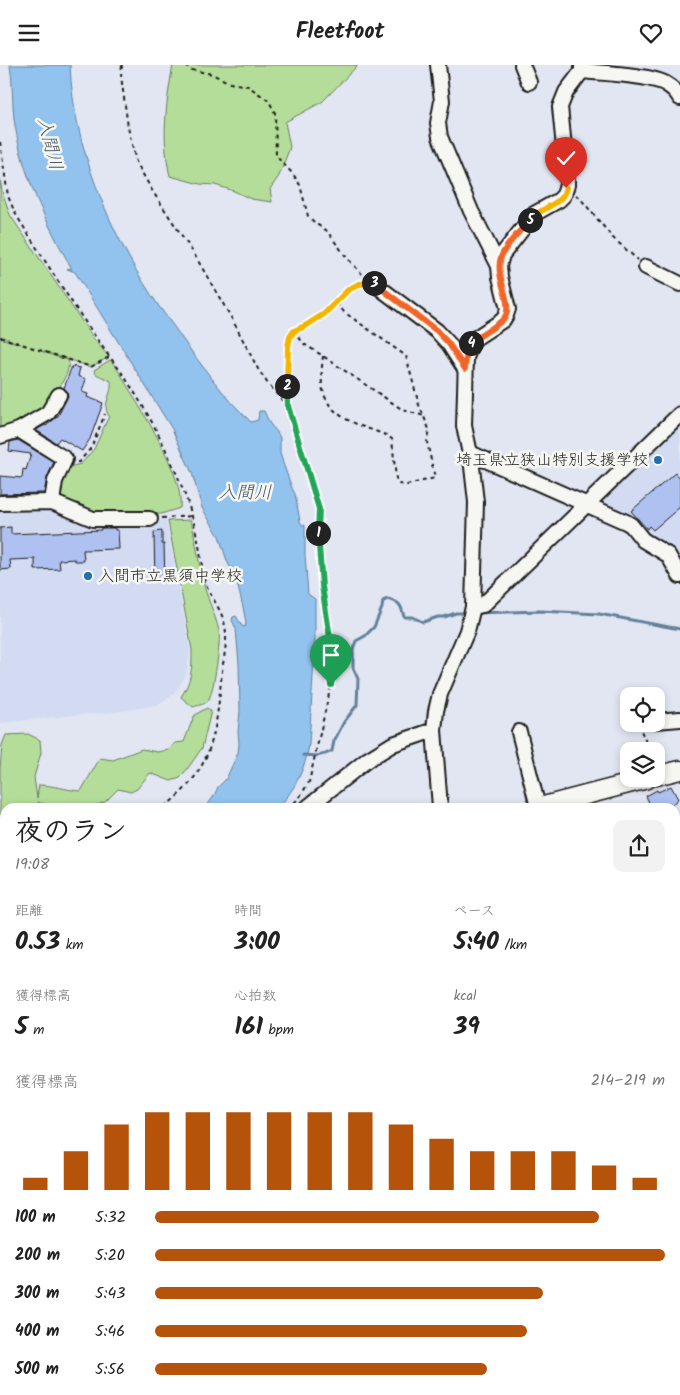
<!DOCTYPE html>
<html lang="ja">
<head>
<meta charset="utf-8">
<style>
	body { margin:0; font-family:Kalam,"Klee One",sans-serif; background:#f2f2f2; color:#222; height:100vh; display:flex; flex-direction:column; font-size:19px; white-space:nowrap }
	* { box-sizing:border-box; margin:0 }
	p { font-size:16px; color:#767676 }
	.icon { flex:none; width:28px; height:28px; fill:none; stroke:currentColor; stroke-width:2; stroke-linecap:round; stroke-linejoin:round }
	.map { position:relative; flex:1; overflow:hidden }
	.side { position:absolute; left:0px; top:738px; width:680px; height:592px; display:flex; flex-direction:column; background:#fff; border-radius:15px 15px 0 0; box-shadow:0 2px 8px #0003 }
	.side>* { flex:none }
	.controls { position:absolute; left:620px; top:622px; display:grid; gap:10px }
	.controls a { display:grid; place-items:center; width:45px; height:45px; border-radius:10px; background:#fff; box-shadow:0 2px 8px #0003; font-size:25px }
	.pin { position:absolute; display:grid; place-items:center; width:42px; height:42px; color:#fff; margin:-51px -21px; border-radius:50% 50% 50% 0; rotate:-45deg; box-shadow:0 0 5px #0007 }
	.pin .icon { rotate:45deg }
	.km { position:absolute; width:25px; height:25px; margin:-12px; border-radius:50%; background:#222; color:#fff; font-size:14px; line-height:25px; text-align:center }
	.round { display:grid; place-items:center; flex:none; width:52px; height:52px; border-radius:10px; background:#f2f2f2 }
	.overview { display:flex; align-items:center; justify-content:space-between; height:85px; padding:0 15px }
	h1 { font-size:28px; font-weight:700; line-height:38px }
	.figures { display:grid; grid-template-columns:repeat(3,1fr); gap:8px; height:85px; padding:5px 15px }
	.figures div { display:grid; align-content:center }
	.figures b { font-size:25px; font-weight:700 }
	.figures small { font-size:14px; font-weight:400 }
	.figures p { font-size:14px }
	.chart { height:140px; padding:10px 15px }
	.chart p { display:flex; justify-content:space-between }
	.chart svg { width:100%; height:90px; margin-top:5px; stroke:#b45309; stroke-width:6 }
	ul { padding:0 15px; list-style:none; font-size:16px }
	li { display:grid; grid-template-columns:80px 60px 1fr; align-items:center; height:38px }
	li i { height:12px; border-radius:6px; background:#b45309 }
	header { display:flex; justify-content:space-between; align-items:center; height:65px; padding:0 15px; background:#fff; font-size:22px; font-weight:700 }
	.map>svg:first-child { display:block }
	.built { fill:#d2dbf2 }
	.green { fill:#b4dd9a; stroke:#687c5b }
	.water { fill:#92c2ee; stroke:#63809a }
	.lines { fill:none; stroke-linecap:round; stroke-linejoin:round }
	.stream { stroke:#63809a; stroke-width:3 }
	.building { fill:#afc1f1; stroke:#1c1c1c }
	.minor-casing { stroke:#1c1c1c; stroke-width:18 }
	.major-casing { stroke:#1c1c1c; stroke-width:21 }
	.path { stroke:#1c1c1c; stroke-width:2; stroke-dasharray:4 4; stroke-linecap:butt }
	.minor { stroke:#f6f6f2; stroke-width:14 }
	.major { stroke:#f6f6f2; stroke-width:18 }
	.split-1-casing { stroke:#fff; stroke-width:10 }
	.split-2-casing { stroke:#fff; stroke-width:10 }
	.split-3-casing { stroke:#fff; stroke-width:10 }
	.split-4-casing { stroke:#fff; stroke-width:10 }
	.split-5-casing { stroke:#fff; stroke-width:10 }
	.split-6-casing { stroke:#fff; stroke-width:10 }
	.split-1 { stroke:#22a559; stroke-width:6 }
	.split-2 { stroke:#22a559; stroke-width:6 }
	.split-3 { stroke:#f5b400; stroke-width:6 }
	.split-4 { stroke:#f0652b; stroke-width:6 }
	.split-5 { stroke:#f0652b; stroke-width:6 }
	.split-6 { stroke:#f5b400; stroke-width:6 }
	.poi-dot { fill:#1f6fb2; stroke:#f6f6f2; stroke-width:2 }
	.labels { text-anchor:middle; dominant-baseline:central; stroke-width:5; stroke-linejoin:round; paint-order:stroke }
	.poi-label { font-size:16px; fill:#1c1c1c; stroke:#f6f6f2; text-anchor:end }
	.water-label { font-size:18px; font-style:italic; fill:#455666; stroke:#f6f6f2 }
</style>
</head>
<body>
<header><svg class="icon" aria-label="menu" viewBox="0 0 24 24"><path d="M4 6h16M4 12h16M4 18h16"/></svg>Fleetfoot<svg class="icon" aria-label="heart" viewBox="0 0 24 24"><path d="M12 20l-8-8c-3-5 5-10 8-4 3-6 11-1 8 4z"/></svg></header>
<div class="map">
<svg width="680" height="1330" viewBox="0 0 680 1330">
	<rect width="100%" height="100%" fill="#e1e6f2"/>
	<filter id="ink" filterUnits="userSpaceOnUse"><feTurbulence type="fractalNoise" baseFrequency=".02" numOctaves="2"/><feDisplacementMap in="SourceGraphic" scale="10" xChannelSelector="R" yChannelSelector="G"/><feConvolveMatrix kernelMatrix="1 2 1 2 8 2 1 2 1" color-interpolation-filters="sRGB"/></filter>
	<g filter="url(#ink)">
		<g class="built">
			<polygon points="680,354 680,503 594,439"/>
			<polygon points="54,441 93,457 166,455 190,586 186,610 174,629 157,640 116,647 75,650 0,658 0,442"/>
		</g>
		<g class="green">
			<path d="M173,0H358L322,37L285,57L290,82L279,111L270,124L272,137L251,134L234,126L215,120L200,119L170,111C168,103 167,95 166,87C163,58 168,28 173,0Z"/>
			<polygon points="0,113 2,126 10,150 96,277 109,292 91,302 39,285 54,291 68,295 69,298 67,308 46,348 0,366 0,273 21,279 0,271"/>
			<path d="M110,295C119,304 124,316 131,327C147,355 184,411 180,443L161,449L94,451L55,435L59,417L72,401L81,399L94,384L109,351C101,339 113,330 111,316L96,309L94,305Z"/>
			<path d="M191,455C196,475 198,495 203,515C206,532 215,548 219,566C221,577 214,624 209,634C206,640 198,640 193,642L181,632C192,615 192,604 192,585L168,456Z"/>
			<path d="M207,643L211,646L202,683L188,703L180,713L171,716L150,708L137,724L131,727L118,724L105,737L91,742H54L38,737V742H5V783H0V704L2,680L6,670L28,669L40,675L41,688L34,712L37,733L39,720C53,720 66,725 81,726L100,693L113,695L142,684L157,687L169,685L175,678L184,677L194,651L198,648Z"/>
			<polygon points="23,1325 101,1325 100,1330 28,1330"/>
		</g>
		<g class="water">
			<path d="M10,0H70C73,80 109,165 152,231C161,245 172,258 181,272C203,302 224,332 251,357L258,355L259,346H264L270,359L277,367L280,373V388L283,398L292,423L295,429L300,456L302,460H305V490L308,529L315,534V577L309,680C305,704 295,724 279,742H206L214,731L218,722L226,714L238,688L239,679L238,666L240,646L239,599L236,564L232,555L233,552L236,551L242,561L245,562L246,558L243,542L236,514L227,496L219,471L202,443L192,408L172,364L75,207L67,204L68,203L72,204C45,155 22,110 14,54C12,36 13,18 10,0Z"/>
			<polygon points="5,827 5,921 0,924 0,828"/>
		</g>
		<g class="lines">
			<g class="stream">
				<polyline points="475,548 540,546 599,549 680,564"/>
				<path d="M303,690C314,691 322,692 332,686L334,676L344,657L357,640L358,614L353,603V584L356,576L365,571L374,562L382,543L383,536L388,534C401,538 401,540 404,552H412L423,557L438,552H444L456,548H468"/>
			</g>
		</g>
		<g class="building">
			<polygon points="72,301 80,303 78,311 86,314 82,327 88,329 87,332 103,338 90,374 82,386 60,373 56,378 36,365 45,360 46,361 58,351 68,331 67,326 64,323"/>
			<polygon points="18,375 54,397 47,413 44,428 0,429 0,411 22,413 23,404 26,405 31,389 9,386 10,377"/>
			<polygon points="675,408 680,414 680,442 653,465 649,461 647,464 631,446"/>
			<polygon points="11,462 11,469 101,465 101,463 115,463 115,465 118,465 119,484 83,485 84,496 75,496 75,494 59,495 60,504 35,505 35,494 10,495 11,504 0,505 0,463"/>
			<polygon points="162,466 162,479 164,479 165,517 155,517 154,467"/>
			<polygon points="671,721 678,734 669,742 651,742 646,731 657,725 658,727"/>
		</g>
		<g class="lines">
			<defs>
				<g id="minor">
					<polyline points="438,0 442,36 438,58 440,72 471,146 499,201"/>
					<polyline points="522,0 529,17"/>
					<path d="M582,6C601,8 652,10 666,19C671,22 677,27 680,33"/>
					<polyline points="646,202 680,219"/>
					<polyline points="372,217 437,266 449,279 465,304"/>
					<polyline points="19,365 65,394 55,416 52,437"/>
					<polyline points="0,371 19,365 48,348 59,330"/>
					<polyline points="470,388 626,457 631,460 643,475 668,490 680,511"/>
					<polyline points="0,438 52,437 93,454 150,454"/>
					<polyline points="473,542 483,540 680,349"/>
					<polyline points="656,656 680,654"/>
					<polyline points="519,667 538,742"/>
					<polyline points="308,742 367,695 393,679 434,665"/>
					<polyline points="440,742 434,665 436,646 440,629 467,566 473,542 476,437 471,393 464,361 466,293 471,279 477,272 503,255 506,250 508,244 500,212 499,201 502,190 534,149 559,135 564,130 567,120 567,113 560,42 566,27 582,6 582,0"/>
					<polyline points="675,775 680,766"/>
					<polyline points="0,947 5,945"/>
					<polyline points="675,984 680,984"/>
					<polyline points="0,1086 5,1095"/>
					<polyline points="0,1206 5,1205"/>
					<polyline points="675,1269 680,1278"/>
					<polyline points="0,1271 5,1279"/>
					<polyline points="675,1291 680,1299"/>
					<polyline points="436,1330 437,1325"/>
				</g>
				<g id="major">
					<polyline points="656,711 680,705"/>
					<polyline points="540,742 647,714"/>
					<polyline points="0,994 5,991"/>
				</g>
			</defs>
			<use href="#minor" class="minor-casing"/>
			<use href="#major" class="major-casing"/>
			<g class="path">
				<polyline points="122,0 121,11 128,62 136,97 153,127 194,189 232,254 258,304 268,319 287,341 319,444 318,467 322,521 330,573 331,620 309,717 299,733 290,742"/>
				<polyline points="185,0 192,5 212,9 230,18 248,21 269,36 275,48 276,91 293,109 300,120 308,151 316,159 326,165 348,194 362,209"/>
				<path d="M0,77L8,131L15,148C41,190 67,231 95,271C104,285 115,298 124,311C139,334 154,359 165,383C178,411 191,441 197,472C201,486 201,502 205,516C210,532 222,544 225,561C228,575 224,591 222,606C216,665 215,704 164,742"/>
				<polyline points="576,130 580,133 613,173 638,195"/>
				<polyline points="294,266 304,279 323,291 403,345 424,351"/>
				<polyline points="0,272 91,302 109,292"/>
				<path d="M323,291C322,300 321,310 322,319C325,353 360,360 386,370L392,374L396,414L399,419L407,420L435,413L427,377L429,364L419,340L406,291L344,247L336,237"/>
				<polyline points="287,341 288,281 290,272 294,266 307,260 323,249 348,225 360,219"/>
				<polyline points="77,397 79,397 91,383 105,349"/>
				<polyline points="162,453 192,451"/>
				<polyline points="638,659 650,686"/>
				<polyline points="0,820 5,819"/>
				<polyline points="242,1330 243,1325"/>
			</g>
			<use href="#minor" class="minor"/>
			<use href="#major" class="major"/>
		</g>
	</g>
	<g class="lines" filter="url(#ink)">
		<defs>
			<polyline id="split-1" points="318,468 322,521 330,573 331,620"/>
			<polyline id="split-2" points="287,321 288,341 319,444 318,468"/>
			<polyline id="split-3" points="287,321 288,281 290,272 294,266 307,260 324,249 348,225 359,219 372,217 374,218"/>
			<polyline id="split-4" points="374,218 437,266 449,279 465,304 466,293 471,278"/>
			<path id="split-5" d="M471,278C480,269 499,261 505,252C514,238 494,212 501,192C506,179 521,165 530,155"/>
			<path id="split-6" d="M530,155C540,142 562,141 566,123"/>
		</defs>
		<use href="#split-1" class="split-1-casing"/>
		<use href="#split-2" class="split-2-casing"/>
		<use href="#split-3" class="split-3-casing"/>
		<use href="#split-4" class="split-4-casing"/>
		<use href="#split-5" class="split-5-casing"/>
		<use href="#split-6" class="split-6-casing"/>
		<use href="#split-1" class="split-1"/>
		<use href="#split-2" class="split-2"/>
		<use href="#split-3" class="split-3"/>
		<use href="#split-4" class="split-4"/>
		<use href="#split-5" class="split-5"/>
		<use href="#split-6" class="split-6"/>
	</g>
	<g class="poi-dot">
		<circle cx="658" cy="395" r="5"/>
		<circle cx="88" cy="511" r="5"/>
	</g>
	<g class="labels">
		<g class="poi-label">
			<text x="648" y="395">埼玉県立狭山特別支援学校</text>
			<text x="98" y="511" text-anchor="start">入間市立黒須中学校</text>
		</g>
		<g class="water-label">
			<text transform="translate(49 79) rotate(76)">入間川</text>
			<text x="245" y="428">入間川</text>
		</g>
	</g>
</svg>
<div class="controls">
<a><svg class="icon" aria-label="locate" viewBox="0 0 24 24"><circle cx="12" cy="12" r="6"/><path d="M12 2v4M12 18v4M2 12h4M18 12h4"/></svg></a>
<a><svg class="icon" aria-label="layers" viewBox="0 0 24 24"><path d="M12 4l9 5-9 5-9-5zM3 14l9 5 9-5"/></svg></a>
</div>
<div class="pin" style="left:331px;top:620px;background:#1e9e55"><svg class="icon" aria-label="arrive" viewBox="0 0 24 24"><path d="M6 21V4h12l-3 4 3 4H6"/></svg></div>
<div class="pin" style="left:566px;top:123px;background:#d93025"><svg class="icon" aria-label="check" viewBox="0 0 24 24"><path d="M5 12l5 5 9-10"/></svg></div>
<b class="km" style="left:318px;top:468px">1</b>
<b class="km" style="left:287px;top:321px">2</b>
<b class="km" style="left:374px;top:218px">3</b>
<b class="km" style="left:471px;top:278px">4</b>
<b class="km" style="left:530px;top:155px">5</b>
<section class="side">
<div class="overview"><div><h1>夜のラン</h1><p>19:08</p></div><a class="round"><svg class="icon" aria-label="share" viewBox="0 0 24 24"><path d="M12 15V3M7 8l5-5 5 5M5 13v7h14v-7"/></svg></a></div>
<div class="figures">
<div><p>距離</p><b>0.53<small> km</small></b></div>
<div><p>時間</p><b>3:00</b></div>
<div><p>ペース</p><b>5:40<small> /km</small></b></div>
</div>
<div class="figures">
<div><p>獲得標高</p><b>5<small> m</small></b></div>
<div><p>心拍数</p><b>161<small> bpm</small></b></div>
<div><p>kcal</p><b>39</b></div>
</div>
<div class="chart"><p><span>獲得標高</span>214–219 m</p>
<svg viewBox="0 0 160 44" preserveAspectRatio="none"><path d="M5 44V38M15 44V25M25 44V12M35 44V6M45 44V6M55 44V6M65 44V6M75 44V6M85 44V6M95 44V12M105 44V19M115 44V25M125 44V25M135 44V25M145 44V32M155 44V38"/></svg>
</div>
<ul>
<li><b>100 m</b>5:32<i style="width:87%"></i></li>
<li><b>200 m</b>5:20<i style="width:100%"></i></li>
<li><b>300 m</b>5:43<i style="width:76%"></i></li>
<li><b>400 m</b>5:46<i style="width:73%"></i></li>
<li><b>500 m</b>5:56<i style="width:65%"></i></li>
</ul>
</section>
</div>
</body>
</html>
